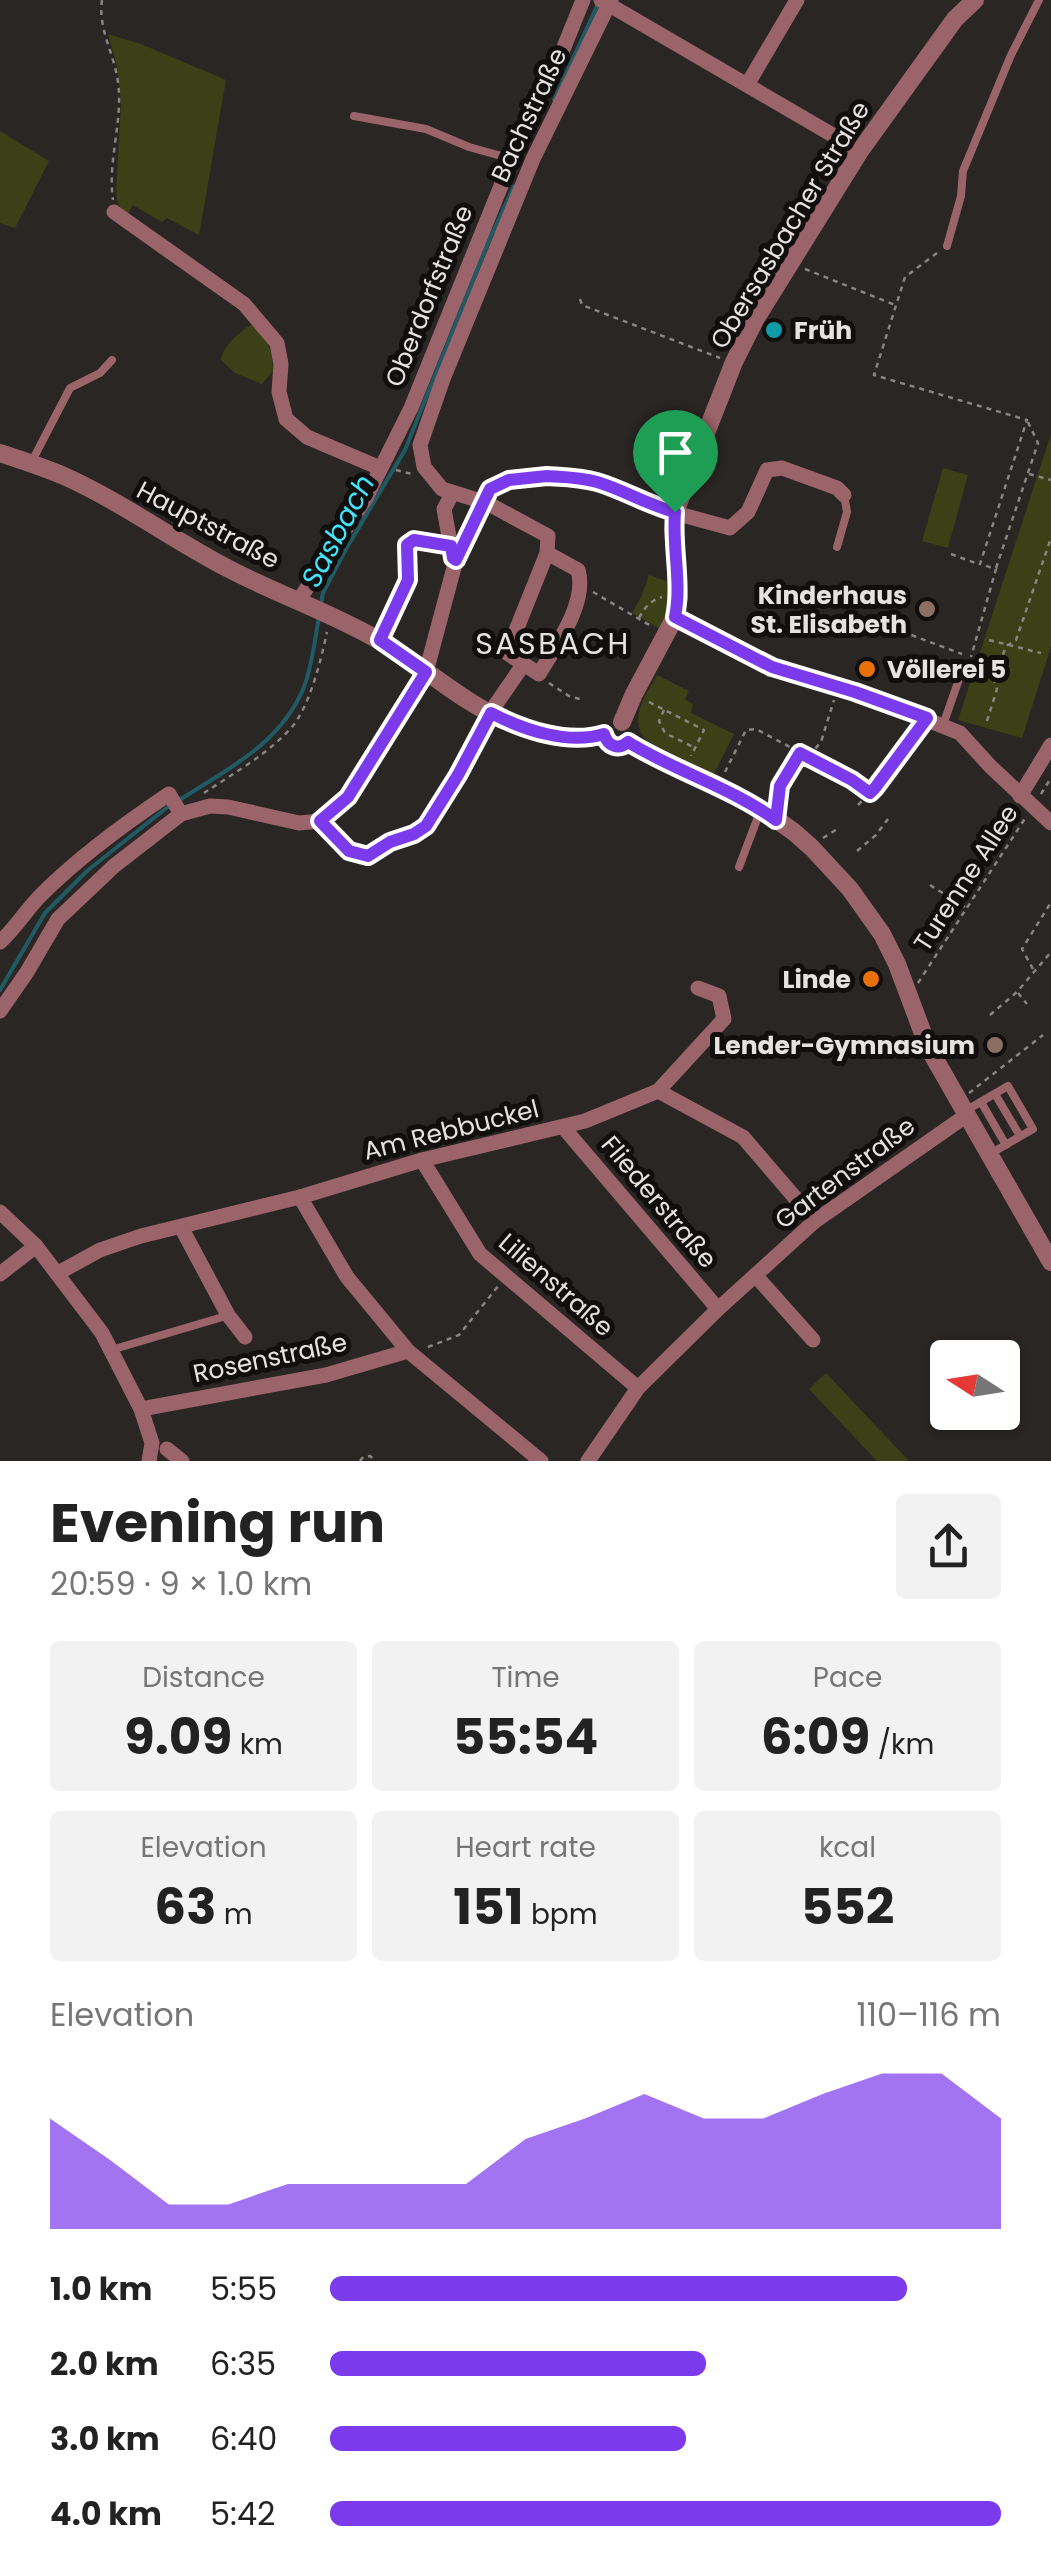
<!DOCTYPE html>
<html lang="en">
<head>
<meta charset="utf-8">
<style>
	body { margin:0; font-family:Poppins,sans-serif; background:#f2f2f2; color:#222; height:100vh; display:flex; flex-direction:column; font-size:38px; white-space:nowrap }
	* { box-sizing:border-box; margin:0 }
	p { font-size:32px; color:#767676 }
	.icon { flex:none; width:55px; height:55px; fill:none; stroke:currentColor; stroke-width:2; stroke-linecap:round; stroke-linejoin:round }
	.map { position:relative; height:1461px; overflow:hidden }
	.details { display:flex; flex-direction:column; background:#fff; flex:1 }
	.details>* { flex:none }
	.needle { width:65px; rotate:282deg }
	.tools { position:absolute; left:930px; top:1340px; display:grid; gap:20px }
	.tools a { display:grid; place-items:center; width:90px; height:90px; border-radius:10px; background:#fff; box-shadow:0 2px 8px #0004; font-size:50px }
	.pin { position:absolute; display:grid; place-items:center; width:85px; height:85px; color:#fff; margin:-102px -42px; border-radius:50% 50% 50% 0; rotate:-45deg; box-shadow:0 0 10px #0007 }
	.pin .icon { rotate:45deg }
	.round { display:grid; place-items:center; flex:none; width:105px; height:105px; border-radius:10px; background:#f2f2f2 }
	.head { display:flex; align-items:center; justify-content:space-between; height:170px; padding:0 50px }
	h1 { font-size:55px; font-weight:700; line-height:75px }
	.figures { display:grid; grid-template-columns:repeat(3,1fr); gap:15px; height:170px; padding:10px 50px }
	.figures div { display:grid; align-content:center; border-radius:10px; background:#f2f2f2; text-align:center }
	.figures b { font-size:50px; font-weight:700 }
	.figures small { font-size:28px; font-weight:400 }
	.figures p { font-size:28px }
	.chart { height:280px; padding:20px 50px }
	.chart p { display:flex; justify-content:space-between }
	.chart svg { width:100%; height:180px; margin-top:10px; fill:#7c3aed; opacity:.7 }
	ul { padding:0 50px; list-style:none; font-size:32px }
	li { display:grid; grid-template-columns:160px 120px 1fr; align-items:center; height:75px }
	li i { height:25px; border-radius:12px; background:#7c3aed }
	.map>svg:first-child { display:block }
	.green { fill:#3b4016 }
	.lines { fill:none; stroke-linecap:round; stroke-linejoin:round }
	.stream { stroke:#205b65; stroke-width:4 }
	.path { stroke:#878482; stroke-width:2.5; stroke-dasharray:5 5; stroke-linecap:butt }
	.service { stroke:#9b636a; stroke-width:8 }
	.minor { stroke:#9b636a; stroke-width:15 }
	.tertiary { stroke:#9b636a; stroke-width:18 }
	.route-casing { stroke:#fff; stroke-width:20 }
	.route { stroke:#7c3aed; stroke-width:12 }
	.culture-dot { fill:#0f9aa8; stroke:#110f0e; stroke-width:4 }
	.education-dot { fill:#8d6e63; stroke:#110f0e; stroke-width:4 }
	.food-dot { fill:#e8710a; stroke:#110f0e; stroke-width:4 }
	.labels { text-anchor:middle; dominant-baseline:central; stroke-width:10; stroke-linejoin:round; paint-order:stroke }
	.street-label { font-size:25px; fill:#e5e2e1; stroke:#110f0e }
	.poi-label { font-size:25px; font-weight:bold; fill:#e5e2e1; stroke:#110f0e; text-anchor:end }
	.water-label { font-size:28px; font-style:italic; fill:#43e4fe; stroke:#110f0e }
	.quarter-label { font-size:30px; letter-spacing:2.5px; fill:#e5e2e1; stroke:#110f0e }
</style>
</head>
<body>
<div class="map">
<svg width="1051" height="1461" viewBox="0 0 1051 1461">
	<rect width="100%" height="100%" fill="#2a2624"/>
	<g class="green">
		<polygon points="108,34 141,44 226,80 199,235 167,218 162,222 133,205 127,215 118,204 116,192 121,102 117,66"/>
		<polygon points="0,131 49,161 15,228 0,223"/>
		<path d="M255,323C267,339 273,350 273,371L262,384L235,373L221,360C223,345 242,329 255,323Z"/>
		<polygon points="1051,434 1051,647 1022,738 958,720"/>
		<polygon points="943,468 968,475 948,548 922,541"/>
		<polygon points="649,575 672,583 671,610 662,630 632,613 641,597"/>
		<path d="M657,675L689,691L685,699L693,704L691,713L734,734L714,774L649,743C626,721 645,697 657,675Z"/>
		<polygon points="826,1373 909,1461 877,1461 809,1389"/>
	</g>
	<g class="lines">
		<g class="stream">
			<polyline points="554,100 598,4"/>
			<polyline points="321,603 323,593 346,549 405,450 490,238 514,186"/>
			<path d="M178,801C226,770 281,744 304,687C312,666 315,639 319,617"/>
			<polyline points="0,990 45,913 88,870 169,806"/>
		</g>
		<g class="path">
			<path d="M102,0C98,27 112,50 117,76C125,117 107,159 113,200"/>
			<polyline points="937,253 905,277 874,375 1027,420 980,564 996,569 971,657"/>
			<polyline points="805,269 895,305"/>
			<polyline points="580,299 582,305 720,358"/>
			<polyline points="396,470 412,474"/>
			<polyline points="1029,474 1051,480"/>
			<polyline points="951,554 978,564"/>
			<polyline points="996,568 1038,443 1027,420"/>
			<polyline points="593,592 651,626"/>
			<path d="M639,618C645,607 650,601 662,597"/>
			<polyline points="874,621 962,654"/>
			<polyline points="989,640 1041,653"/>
			<polyline points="549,683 569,696 583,700"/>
			<polyline points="649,702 704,730 691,756"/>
			<polyline points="664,710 659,721 665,733 693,747"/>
			<polyline points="987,721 997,689 994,680 1006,646 1016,640 1051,538"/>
			<polyline points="809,756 821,742 834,700"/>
			<polyline points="725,772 746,730 756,729 852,780 870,793"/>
			<path d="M204,793C234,773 268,754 292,727C310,705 321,660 327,632"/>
			<polyline points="1041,794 1051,778"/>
			<polyline points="779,804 780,787 800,753"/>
			<polyline points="858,805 875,788 917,732"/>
			<polyline points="823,838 839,828"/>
			<polyline points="857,851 876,835 888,819"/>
			<polyline points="930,885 965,907"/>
			<polyline points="1033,969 1022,949 1050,904"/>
			<polyline points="918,983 1026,817"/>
			<polyline points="1018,993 1027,1004"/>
			<polyline points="990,1015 1017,992 1051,952"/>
			<polyline points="969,1093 1043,1035"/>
			<polyline points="428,1347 459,1335 499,1285"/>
			<polyline points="360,1461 363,1457 370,1456 376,1461"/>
		</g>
		<g class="service">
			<polyline points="354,116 426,129 469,147 512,159"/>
			<polyline points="947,246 961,196 963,171 1011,55 1039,0"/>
			<polyline points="31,463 70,388 100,373 112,360"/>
			<polyline points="837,547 847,512 844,495"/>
			<polyline points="380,640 408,580 407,545 414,539 451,546"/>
			<polyline points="943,725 964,665"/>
			<polyline points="739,867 761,809"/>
			<polyline points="995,1094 1020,1136"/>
			<polyline points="981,1102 1006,1145"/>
			<polyline points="965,1111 1008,1086 1033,1129 990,1154"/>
			<polyline points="111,1350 226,1316"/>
		</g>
		<g class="minor">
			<polyline points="601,0 860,151"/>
			<polyline points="747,85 797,0"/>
			<polyline points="114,212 244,304 277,343 281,364 279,392 286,419 307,437 380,468"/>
			<polyline points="452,494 444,509 453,559 456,560"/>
			<path d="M547,553L507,653L539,674C555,647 588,603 578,570L547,553L548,536L487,503L442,489L424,467L420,445L443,379L533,159L611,0"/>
			<polyline points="299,600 366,498 411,408 535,102 562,52 583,0"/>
			<polyline points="675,617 772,667 855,691 960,733 990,766 1051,823"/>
			<polyline points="1020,796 1051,745"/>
			<polyline points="321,821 349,851 357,855 368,856 391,842 414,834 426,826 458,775 494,707 523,665"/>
			<path d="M0,942C16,928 26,910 41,895C79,857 124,824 169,794L181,814"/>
			<polyline points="0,1011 27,972 58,919 114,866 181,814 210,806 228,807 299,823 321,821 348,797 426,672 456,560 489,489 509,480 575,477 619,490 657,508 730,528 748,512 767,470 782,468 837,488 844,495"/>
			<polyline points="658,1091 724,1019 719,996 698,988"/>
			<polyline points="563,1127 718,1309"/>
			<polyline points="422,1160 480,1254 638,1388"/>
			<polyline points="300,1197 347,1277 408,1351 541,1461"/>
			<polyline points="0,1212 36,1246 102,1333 141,1409 152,1443 149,1461"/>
			<polyline points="181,1227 228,1315 245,1337"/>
			<polyline points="58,1273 100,1250 141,1236 300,1197 422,1160 585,1121 658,1091 743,1137 815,1221"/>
			<polyline points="0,1274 36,1246"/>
			<polyline points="756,1276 813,1340"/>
			<polyline points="141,1409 326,1375 408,1351"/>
			<polyline points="167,1449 182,1461"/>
			<polyline points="588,1461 638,1388 718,1309 815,1221 967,1115"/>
		</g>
		<g class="tertiary">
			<path d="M0,453C21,460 43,467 64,476C122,502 173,540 229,569C279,595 332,613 380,641C424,666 461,702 508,722C536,734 575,743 604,735"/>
			<polyline points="622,722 634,694 675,617 679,598 673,529 675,512 734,362 755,320 860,151 955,19 975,0"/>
			<polyline points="629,741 645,752 715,784 761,809 794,832 812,848 850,889 882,934 897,964 928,1047 1051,1262"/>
		</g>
	</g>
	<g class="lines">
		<defs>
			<path id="route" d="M547,476C564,477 580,477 597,482C624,490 648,505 675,512C672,548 682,582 675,617L772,667L855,692L927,718L875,788L870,793L852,780L800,753L780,786L776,820C730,787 675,771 628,742C619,750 608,747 604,734C568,745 524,730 491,713L458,775L426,826L414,834L390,842L368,856L349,851L320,821L348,797L426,672L380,640L408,580L407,545L414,540L451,546L453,558L456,560L490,489L509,480Z"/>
		</defs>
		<use href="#route" class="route-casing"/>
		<use href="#route" class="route"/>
	</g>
	<circle class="culture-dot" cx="774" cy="330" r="10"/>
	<g class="education-dot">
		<circle cx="927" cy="609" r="10"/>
		<circle cx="995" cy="1045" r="10"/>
	</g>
	<g class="food-dot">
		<circle cx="867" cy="669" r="10"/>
		<circle cx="871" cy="979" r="10"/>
	</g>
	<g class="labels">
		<g class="street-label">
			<text transform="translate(529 115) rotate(-65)">Bachstraße</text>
			<text transform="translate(790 225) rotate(-59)">Obersasbacher Straße</text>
			<text transform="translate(429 296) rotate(-68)">Oberdorfstraße</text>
			<text transform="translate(208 525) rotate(28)">Hauptstraße</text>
			<text transform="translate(966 878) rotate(-57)">Turenne Allee</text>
			<text transform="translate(451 1130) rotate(-14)">Am Rebbuckel</text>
			<text transform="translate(845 1173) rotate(-37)">Gartenstraße</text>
			<text transform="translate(659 1202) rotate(50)">Fliederstraße</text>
			<text transform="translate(556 1285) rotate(41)">Lilienstraße</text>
			<text transform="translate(270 1358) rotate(-12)">Rosenstraße</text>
		</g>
		<g class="poi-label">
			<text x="794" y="330" text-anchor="start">Früh</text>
			<text x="907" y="595">Kinderhaus<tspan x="907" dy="29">St. Elisabeth</tspan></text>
			<text x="887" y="669" text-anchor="start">Völlerei 5</text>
			<text x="851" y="979">Linde</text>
			<text x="975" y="1045">Lender-Gymnasium</text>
		</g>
		<g class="water-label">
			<text transform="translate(338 531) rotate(-62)">Sasbach</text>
		</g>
		<g class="quarter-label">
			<text x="553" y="643">SASBACH</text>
		</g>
	</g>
</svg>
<div class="tools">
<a><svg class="needle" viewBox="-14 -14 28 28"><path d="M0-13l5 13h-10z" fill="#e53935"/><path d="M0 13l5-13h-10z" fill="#767676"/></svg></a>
</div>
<div class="pin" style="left:675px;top:512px;background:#1e9e55"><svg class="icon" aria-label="arrive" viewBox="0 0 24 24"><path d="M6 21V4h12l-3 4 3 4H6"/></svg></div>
</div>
<section class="details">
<div class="head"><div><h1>Evening run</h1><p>20:59 · 9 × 1.0 km</p></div><a class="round"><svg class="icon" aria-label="share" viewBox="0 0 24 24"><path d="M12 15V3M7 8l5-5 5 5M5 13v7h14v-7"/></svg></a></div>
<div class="figures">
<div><p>Distance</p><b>9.09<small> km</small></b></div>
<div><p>Time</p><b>55:54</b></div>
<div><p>Pace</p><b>6:09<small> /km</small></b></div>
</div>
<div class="figures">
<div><p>Elevation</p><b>63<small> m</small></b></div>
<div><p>Heart rate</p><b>151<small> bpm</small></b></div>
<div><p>kcal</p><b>552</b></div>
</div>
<div class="chart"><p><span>Elevation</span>110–116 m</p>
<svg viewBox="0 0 160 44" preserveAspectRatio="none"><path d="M0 44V17L10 27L20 38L30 38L40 33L50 33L60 33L70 33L80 22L90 17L100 11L110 17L120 17L130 11L140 6L150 6L160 17V44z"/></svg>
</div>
<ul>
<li><b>1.0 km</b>5:55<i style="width:86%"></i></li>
<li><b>2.0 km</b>6:35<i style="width:56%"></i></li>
<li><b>3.0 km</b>6:40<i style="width:53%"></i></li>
<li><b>4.0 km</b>5:42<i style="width:100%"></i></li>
</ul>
</section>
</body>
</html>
